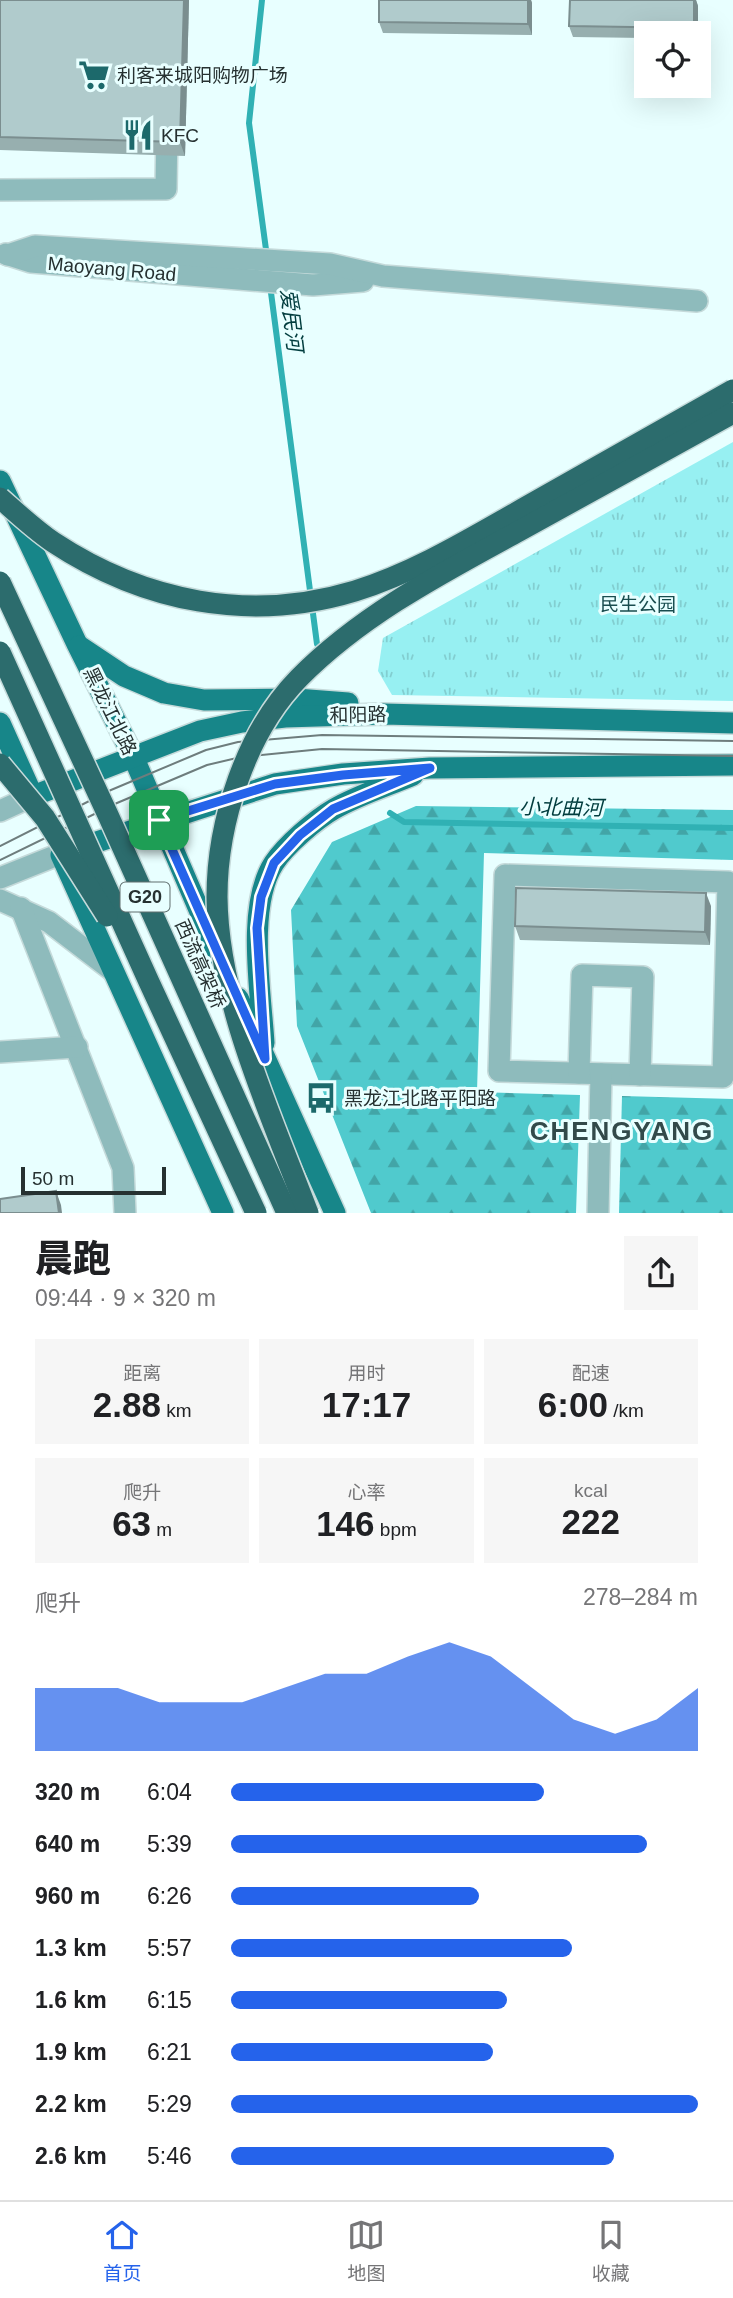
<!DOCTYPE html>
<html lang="zh">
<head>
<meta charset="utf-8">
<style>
	body { margin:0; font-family:Arial,"Noto Sans SC",sans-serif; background:#f6f6f6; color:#202124; height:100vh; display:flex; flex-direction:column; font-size:26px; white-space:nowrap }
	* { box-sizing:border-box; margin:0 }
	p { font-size:23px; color:#757577 }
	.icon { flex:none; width:38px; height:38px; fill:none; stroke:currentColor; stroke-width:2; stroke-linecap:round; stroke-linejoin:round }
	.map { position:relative; height:1213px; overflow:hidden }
	.details { display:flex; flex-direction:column; background:#fff; flex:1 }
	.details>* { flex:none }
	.buttons { position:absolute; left:634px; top:21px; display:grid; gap:14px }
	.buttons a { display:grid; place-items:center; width:77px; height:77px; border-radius:0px; background:#fff; box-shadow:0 7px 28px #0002; font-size:35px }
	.scale { position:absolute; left:21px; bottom:18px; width:145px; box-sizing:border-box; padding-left:7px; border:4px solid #263131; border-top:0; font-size:19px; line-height:24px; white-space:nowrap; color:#263131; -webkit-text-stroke:5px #e8ffff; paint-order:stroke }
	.pin { position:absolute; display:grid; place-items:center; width:60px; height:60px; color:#fff; margin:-30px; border-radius:14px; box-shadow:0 4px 10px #0006 }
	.round { display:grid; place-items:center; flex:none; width:74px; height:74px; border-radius:0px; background:#f6f6f6 }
	.headline { display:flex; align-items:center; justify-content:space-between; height:119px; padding:0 35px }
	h1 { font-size:38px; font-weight:800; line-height:52px }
	.metrics { display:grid; grid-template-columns:repeat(3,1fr); gap:10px; height:119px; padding:7px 35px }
	.metrics div { display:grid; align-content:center; border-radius:0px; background:#f6f6f6; text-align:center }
	.metrics b { font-size:35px; font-weight:800 }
	.metrics small { font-size:19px; font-weight:400 }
	.metrics p { font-size:19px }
	.chart { height:196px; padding:14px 35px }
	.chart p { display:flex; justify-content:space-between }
	.chart svg { width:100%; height:126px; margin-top:7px; fill:#2563eb; opacity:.7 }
	ul { padding:0 35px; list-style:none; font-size:23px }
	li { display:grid; grid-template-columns:112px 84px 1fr; align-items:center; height:52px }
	li i { height:18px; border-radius:9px; background:#2563eb }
	.tabs { display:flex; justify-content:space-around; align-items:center; height:98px; border-top:2px solid #e0e0e0; background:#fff; font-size:19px; color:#757577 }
	.tabs a { display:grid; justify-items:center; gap:4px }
	.tabs .current { color:#2563eb }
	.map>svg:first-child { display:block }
	.grass { fill:url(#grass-tufts) }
	.forest { fill:url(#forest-firs) }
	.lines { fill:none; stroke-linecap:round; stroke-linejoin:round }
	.stream { stroke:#30b1b4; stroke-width:6 }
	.minor-casing { stroke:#c5dada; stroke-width:24 }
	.major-casing { stroke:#c5dada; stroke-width:24 }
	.minor { stroke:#8ebbbc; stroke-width:21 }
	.major { stroke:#178689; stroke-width:21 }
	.tram { stroke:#6e7d7d; stroke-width:2 }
	.highway-bridge-casing { stroke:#c5dada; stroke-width:24; stroke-linecap:butt }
	.highway-bridge { stroke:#2c6c6d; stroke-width:21 }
	.wall { fill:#97afaf }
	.shaded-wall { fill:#7b8e8f }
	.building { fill:#b0cbcc; stroke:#7b8e8f; stroke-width:2 }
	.route-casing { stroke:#fff; stroke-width:14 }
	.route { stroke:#2563eb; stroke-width:9 }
	.labels { text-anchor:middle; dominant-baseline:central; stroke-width:6; stroke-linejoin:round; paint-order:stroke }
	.shield { fill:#e8ffff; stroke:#606f6f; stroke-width:2 }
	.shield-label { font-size:18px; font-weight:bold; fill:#263131 }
	.poi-label { font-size:19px; fill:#263131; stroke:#e8ffff; text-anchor:start }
	.street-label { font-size:19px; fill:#263131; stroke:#e8ffff }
	.park-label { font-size:19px; fill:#184d4f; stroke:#e8ffff }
	.water-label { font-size:21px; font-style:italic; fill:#013d3e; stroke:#e8ffff }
	.district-label { font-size:26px; font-weight:bold; letter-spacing:2px; fill:#324a4a; stroke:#e8ffff }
</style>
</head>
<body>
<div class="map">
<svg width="733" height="1213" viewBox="0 0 733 1213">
	<defs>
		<pattern id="grass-tufts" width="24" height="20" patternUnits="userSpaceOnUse" patternTransform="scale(1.75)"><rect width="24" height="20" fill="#97f0f2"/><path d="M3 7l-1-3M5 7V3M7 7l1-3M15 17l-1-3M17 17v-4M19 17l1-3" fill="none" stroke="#82ced0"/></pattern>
		<pattern id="forest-firs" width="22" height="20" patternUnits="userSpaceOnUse" patternTransform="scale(1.75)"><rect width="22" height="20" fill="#50cacd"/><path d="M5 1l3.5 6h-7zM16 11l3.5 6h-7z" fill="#42a5a7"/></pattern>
	</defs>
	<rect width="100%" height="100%" fill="#e8ffff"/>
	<polygon class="grass" points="733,442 733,701 392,695 378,671 383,638"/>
	<g class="forest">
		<polygon points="416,806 733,810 733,860 484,853 477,1092 580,1095 576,1213 371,1213 297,1026 291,910 332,842"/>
		<polygon points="622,1096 733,1099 733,1213 619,1213"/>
	</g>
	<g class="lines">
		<g class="stream">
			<polyline points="262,0 249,123 267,257"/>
			<polyline points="270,285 317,644"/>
			<polyline points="390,813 404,822 733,828"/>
		</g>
		<defs>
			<g id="minor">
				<polyline points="0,190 166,189 167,128"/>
				<polyline points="6,254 31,262 313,285 363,281"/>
				<polyline points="8,255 35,246 330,264 383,276 697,301"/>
				<polyline points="0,811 33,796"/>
				<polygon points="505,875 728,882 723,1077 499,1071"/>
				<polyline points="0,878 60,854"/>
				<polyline points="0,900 49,922 113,971"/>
				<polyline points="21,908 123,1168 125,1213"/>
				<polyline points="0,1052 77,1047"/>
				<polyline points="579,1073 582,975 643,977 640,1075"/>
				<polyline points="598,1213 601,1074"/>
			</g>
			<g id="major">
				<polyline points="0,481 77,644 133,756 219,956"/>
				<polyline points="79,646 124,676 164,693 204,700 296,699 348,703"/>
				<polyline points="0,723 35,801"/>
				<polyline points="33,796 200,731 242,722 285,717 384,714 733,723"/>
				<polyline points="72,850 275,784 343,774 430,768 733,765"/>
				<polyline points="61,855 223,1213"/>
				<polyline points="238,998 335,1213"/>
				<path d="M264,1043C261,993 246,906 274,863C286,845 315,820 334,809C358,795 387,786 413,775"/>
			</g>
		</defs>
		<use href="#minor" class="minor-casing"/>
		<use href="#major" class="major-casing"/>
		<use href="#minor" class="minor"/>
		<use href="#major" class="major"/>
		<g class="tram">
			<polyline points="0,846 111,790 206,750 238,742 322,735 733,741"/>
			<polyline points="0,860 117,803 207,765 241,757 322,749 733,756"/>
		</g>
		<defs>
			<g id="highway-bridge">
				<path d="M0,498C17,513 34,529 53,542C144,602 250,623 355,591C416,572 471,538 526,507C595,468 664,429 733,390"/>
				<polyline points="0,582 108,815 287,1213"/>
				<polyline points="0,652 149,982 256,1213"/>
				<polyline points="0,764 45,818 107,916"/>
				<path d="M308,1213C271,1115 218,1002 217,897C217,822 246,732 299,678C361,615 442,573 519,531C590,492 662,452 733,413"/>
			</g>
		</defs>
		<use href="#highway-bridge" class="highway-bridge-casing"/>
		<use href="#highway-bridge" class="highway-bridge"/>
	</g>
	<g class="wall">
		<polygon points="0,0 189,0 185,156 0,150"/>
		<polygon points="379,0 531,0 532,3 532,35 383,33 379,22"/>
		<polygon points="570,0 696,0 698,6 698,33 646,33 646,38 573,37 569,26"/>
		<polygon points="711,906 710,945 520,940 515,926"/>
	</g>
	<g class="shaded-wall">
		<polygon points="184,0 189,0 185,156 180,142"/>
		<polygon points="528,0 531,0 532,3 532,35 528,24"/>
		<polygon points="694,0 696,0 698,6 698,33 696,33 694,28"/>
		<polygon points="706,893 711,906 710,945 705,932"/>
		<polygon points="56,1191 61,1205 62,1213 59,1213"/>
	</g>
	<g class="building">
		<polygon points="0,0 184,0 180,142 0,137"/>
		<polygon points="379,0 528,0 528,24 379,22"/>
		<polygon points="570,0 694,0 694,28 569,26"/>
		<polygon points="516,888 706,893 705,932 515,926"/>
		<polygon points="56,1191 59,1213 0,1213 0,1199"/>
	</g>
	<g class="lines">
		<defs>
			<polygon id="route" points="430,768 333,809 300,835 274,863 261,897 257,928 265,1059 159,820 275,784 343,775"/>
		</defs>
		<use href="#route" class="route-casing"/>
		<use href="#route" class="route"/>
	</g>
	<defs>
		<symbol id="supermarket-bare" viewBox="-9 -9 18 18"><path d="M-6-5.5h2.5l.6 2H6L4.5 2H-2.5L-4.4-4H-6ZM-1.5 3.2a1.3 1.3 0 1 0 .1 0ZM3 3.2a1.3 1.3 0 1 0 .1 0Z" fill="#1c696b" stroke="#e8ffff" stroke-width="2.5" paint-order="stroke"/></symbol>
		<symbol id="restaurant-bare" viewBox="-9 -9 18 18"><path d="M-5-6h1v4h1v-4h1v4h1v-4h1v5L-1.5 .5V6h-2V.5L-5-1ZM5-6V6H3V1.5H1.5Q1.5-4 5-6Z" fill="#1c696b" stroke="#e8ffff" stroke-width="2.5" paint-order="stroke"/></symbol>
		<symbol id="bus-bare" viewBox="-9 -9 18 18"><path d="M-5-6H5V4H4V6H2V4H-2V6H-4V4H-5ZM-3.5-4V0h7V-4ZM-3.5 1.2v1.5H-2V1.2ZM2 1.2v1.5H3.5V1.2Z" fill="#1c696b" stroke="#e8ffff" stroke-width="2.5" paint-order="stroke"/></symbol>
	</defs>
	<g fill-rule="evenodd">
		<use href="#supermarket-bare" x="72" y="53" width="44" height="44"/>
		<use href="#restaurant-bare" x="116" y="113" width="44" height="44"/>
		<use href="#bus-bare" x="299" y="1076" width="44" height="44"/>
	</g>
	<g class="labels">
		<rect class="shield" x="120.5" y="882.5" width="49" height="29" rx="5"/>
		<g class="shield-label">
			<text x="145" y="897">G20</text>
		</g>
		<g class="poi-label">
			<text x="117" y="75">利客来城阳购物广场</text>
			<text x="161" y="135">KFC</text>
			<text x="344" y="1098">黑龙江北路平阳路</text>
		</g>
		<g class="street-label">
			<text transform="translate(112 269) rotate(5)">Maoyang Road</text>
			<text transform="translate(110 711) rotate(64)">黑龙江北路</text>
			<text transform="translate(358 715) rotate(-1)">和阳路</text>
			<text transform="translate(200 964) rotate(66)">西流高架桥</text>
		</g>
		<g class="park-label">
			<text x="638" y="604">民生公园</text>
		</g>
		<g class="water-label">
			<text transform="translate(292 320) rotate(83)">爱民河</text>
			<text transform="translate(561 807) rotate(1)">小北曲河</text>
		</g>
		<g class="district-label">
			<text x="622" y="1131">CHENGYANG</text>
		</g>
	</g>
</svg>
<div class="buttons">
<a><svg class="icon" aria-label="locate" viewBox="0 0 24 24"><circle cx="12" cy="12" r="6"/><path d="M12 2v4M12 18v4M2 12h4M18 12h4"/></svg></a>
</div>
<div class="scale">50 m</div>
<div class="pin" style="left:159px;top:820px;background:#1e9e55"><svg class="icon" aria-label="arrive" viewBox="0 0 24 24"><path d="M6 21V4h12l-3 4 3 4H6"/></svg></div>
</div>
<section class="details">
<div class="headline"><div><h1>晨跑</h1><p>09:44 · 9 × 320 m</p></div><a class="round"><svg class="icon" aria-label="share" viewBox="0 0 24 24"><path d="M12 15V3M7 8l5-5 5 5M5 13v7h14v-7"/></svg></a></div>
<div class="metrics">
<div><p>距离</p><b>2.88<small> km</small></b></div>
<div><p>用时</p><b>17:17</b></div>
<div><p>配速</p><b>6:00<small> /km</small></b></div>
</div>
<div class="metrics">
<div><p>爬升</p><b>63<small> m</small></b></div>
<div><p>心率</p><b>146<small> bpm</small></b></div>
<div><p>kcal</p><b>222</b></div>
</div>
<div class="chart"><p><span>爬升</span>278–284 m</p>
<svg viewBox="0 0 160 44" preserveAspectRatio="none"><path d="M0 44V22L10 22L20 22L30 27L40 27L50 27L60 22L70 17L80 17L90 11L100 6L110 11L120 22L130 33L140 38L150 33L160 22V44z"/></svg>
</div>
<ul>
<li><b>320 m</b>6:04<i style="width:67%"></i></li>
<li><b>640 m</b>5:39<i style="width:89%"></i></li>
<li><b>960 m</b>6:26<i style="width:53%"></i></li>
<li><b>1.3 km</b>5:57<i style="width:73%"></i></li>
<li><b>1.6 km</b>6:15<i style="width:59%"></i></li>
<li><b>1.9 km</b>6:21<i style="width:56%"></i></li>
<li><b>2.2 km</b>5:29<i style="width:100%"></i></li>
<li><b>2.6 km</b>5:46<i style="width:82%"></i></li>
</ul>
</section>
<nav class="tabs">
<a class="current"><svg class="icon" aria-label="home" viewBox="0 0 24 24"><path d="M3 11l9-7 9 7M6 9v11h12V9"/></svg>首页</a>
<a><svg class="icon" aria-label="map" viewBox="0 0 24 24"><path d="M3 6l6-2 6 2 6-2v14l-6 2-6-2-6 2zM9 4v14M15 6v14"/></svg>地图</a>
<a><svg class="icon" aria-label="saved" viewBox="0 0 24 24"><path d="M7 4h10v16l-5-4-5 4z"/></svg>收藏</a>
</nav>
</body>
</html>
